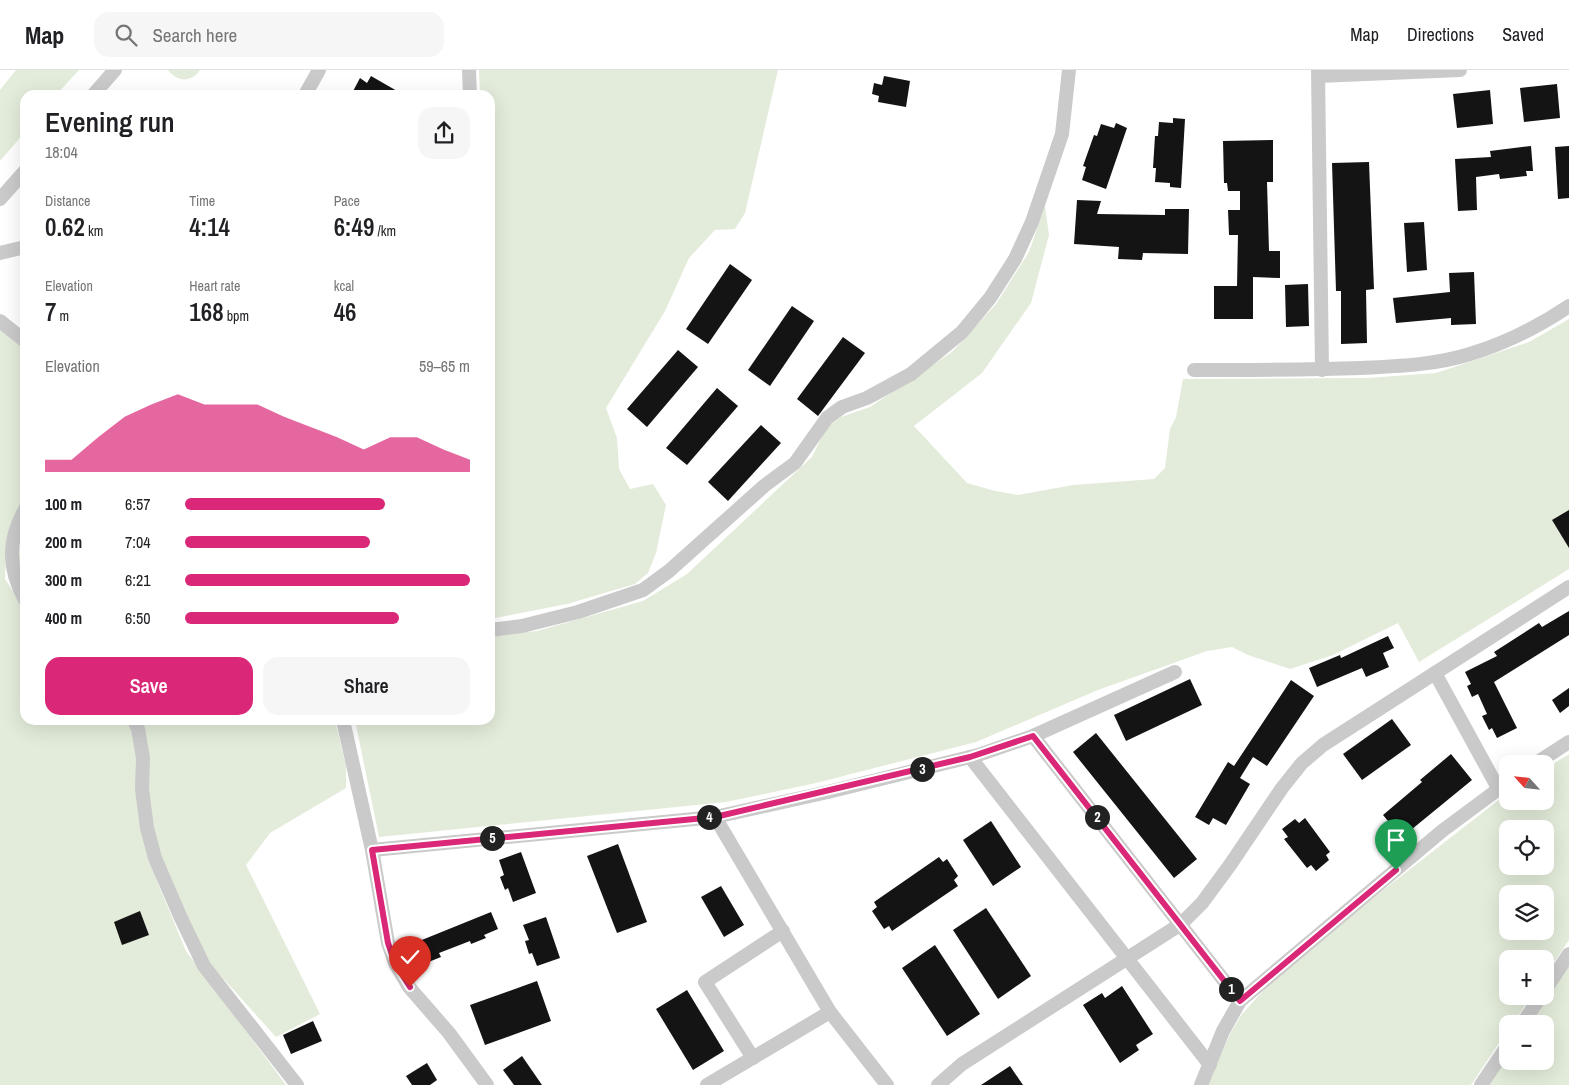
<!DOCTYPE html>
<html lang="en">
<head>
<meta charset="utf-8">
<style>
	body { margin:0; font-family:"Archivo Narrow",sans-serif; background:#f6f6f6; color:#202124; height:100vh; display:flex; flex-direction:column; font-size:19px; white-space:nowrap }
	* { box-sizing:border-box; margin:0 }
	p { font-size:16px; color:#757577 }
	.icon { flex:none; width:28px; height:28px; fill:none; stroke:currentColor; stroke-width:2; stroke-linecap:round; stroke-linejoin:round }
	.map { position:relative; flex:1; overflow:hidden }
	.sheet { position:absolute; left:20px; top:20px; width:475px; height:635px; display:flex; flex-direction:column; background:#fff; border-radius:15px; box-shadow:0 5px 20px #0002 }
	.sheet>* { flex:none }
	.needle { width:32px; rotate:297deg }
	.controls { position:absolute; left:1499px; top:685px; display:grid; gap:10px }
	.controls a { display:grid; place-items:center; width:55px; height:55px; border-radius:10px; background:#fff; box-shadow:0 5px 20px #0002; font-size:25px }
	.pin { position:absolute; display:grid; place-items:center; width:42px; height:42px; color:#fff; margin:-51px -21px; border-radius:50% 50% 50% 0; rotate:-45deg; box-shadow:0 0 5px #0007 }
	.pin .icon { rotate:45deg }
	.km { position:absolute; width:25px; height:25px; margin:-12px; border-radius:50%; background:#222; color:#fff; font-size:14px; line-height:25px; text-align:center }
	.round { display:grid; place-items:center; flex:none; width:52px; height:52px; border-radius:15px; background:#f6f6f6 }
	.summary { display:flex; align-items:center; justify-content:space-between; height:85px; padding:0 25px }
	h1 { font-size:28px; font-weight:600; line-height:38px }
	.figures { display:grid; grid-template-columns:repeat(3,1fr); gap:8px; height:85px; padding:5px 25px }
	.figures div { display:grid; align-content:center }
	.figures b { font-size:25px; font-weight:600 }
	.figures small { font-size:14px; font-weight:400 }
	.figures p { font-size:14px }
	.chart { height:140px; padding:10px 25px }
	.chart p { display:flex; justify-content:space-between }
	.chart svg { width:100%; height:90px; margin-top:5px; fill:#db2777; opacity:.7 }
	.cta { display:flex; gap:10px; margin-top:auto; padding:10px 25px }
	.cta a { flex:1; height:58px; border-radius:15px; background:#db2777; color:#fff; font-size:20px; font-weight:600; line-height:58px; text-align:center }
	.cta a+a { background:#f6f6f6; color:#202124 }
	ul { padding:0 25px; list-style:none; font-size:16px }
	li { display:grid; grid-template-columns:80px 60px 1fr; align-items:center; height:38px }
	li i { height:12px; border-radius:6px; background:#db2777 }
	header { display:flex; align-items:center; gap:30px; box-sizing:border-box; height:70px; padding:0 25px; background:#fff; border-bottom:1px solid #e0e0e0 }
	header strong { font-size:24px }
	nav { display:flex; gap:28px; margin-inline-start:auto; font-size:18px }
	.search { width:350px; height:45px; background:#f6f6f6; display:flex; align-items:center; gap:12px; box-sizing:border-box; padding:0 18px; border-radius:15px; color:#757577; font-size:19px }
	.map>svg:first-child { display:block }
	.green { fill:#e3ecda; fill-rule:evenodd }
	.building { fill:#141414 }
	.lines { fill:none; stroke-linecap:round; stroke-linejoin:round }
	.minor { stroke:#cacaca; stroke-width:14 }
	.route-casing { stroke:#fff; stroke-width:10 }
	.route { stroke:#db2777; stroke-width:6 }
</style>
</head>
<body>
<header>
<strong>Map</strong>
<div class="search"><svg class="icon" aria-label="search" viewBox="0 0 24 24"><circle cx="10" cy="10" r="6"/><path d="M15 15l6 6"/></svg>Search here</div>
<nav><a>Map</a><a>Directions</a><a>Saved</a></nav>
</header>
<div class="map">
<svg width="1569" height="1015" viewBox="0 0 1569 1015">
	<rect width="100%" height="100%" fill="#fff"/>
	<g class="green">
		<polygon points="16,0 79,0 56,25 25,25 25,62 0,91 0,20"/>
		<path d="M168,0H200C191,13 177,12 168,0Z"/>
		<polygon points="479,0 778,0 745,143 735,159 715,160 689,188 665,241 606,338 617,368 619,399 630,419 653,414 666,435 656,483 648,503 635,514 567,534 490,549 490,25 480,25"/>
		<polygon points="1045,136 1049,165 1031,233 982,303 914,356 967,413 995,421 1018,425 1073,415 1154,409 1165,398 1170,359 1176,347 1183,309 1368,308 1436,303 1529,272 1569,249 1569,499 1419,592 1398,553 1333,585 1290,599 1248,585 1232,577 1207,581 1098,620 976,672 816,713 726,732 379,767 355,650 490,650 490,566 537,561 643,531 687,504 812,387 826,358 841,347 870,337 952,282 996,234 1029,182"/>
		<polygon points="0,258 25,278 25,426 11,460 6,481 5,509 25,540 25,650 129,650 136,684 140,753 159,816 186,881 286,1015 0,1015"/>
		<path d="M25,458V516C16,497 18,478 25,458Z"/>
		<polygon points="138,650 335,650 346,696 346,718 270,763 246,795 320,944 276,967 211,895 171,813 159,781 149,738 149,693"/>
		<path d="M1569,684V870L1545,906V889H1508V926H1531L1513,954H1508L1507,961L1471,1015H1207L1231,962L1242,944L1275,908L1359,839L1500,729L1507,724L1508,731H1545V699ZM1508,759H1545V796H1508ZM1508,824H1545V861H1508Z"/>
		<polygon points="1569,895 1569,1015 1487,1015 1507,985 1508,991 1545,991 1545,954 1529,954"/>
	</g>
	<g class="building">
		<polygon points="371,6 404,25 351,25 360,8 367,13"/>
		<polygon points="884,6 910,11 906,37 878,32 879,26 872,24 874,13 882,15"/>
		<polygon points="1557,14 1560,48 1524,52 1520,18"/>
		<polygon points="1490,20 1493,54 1457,58 1453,24"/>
		<polygon points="1173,48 1185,49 1181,118 1170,117 1170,113 1155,112 1156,98 1153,98 1155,66 1158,66 1159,52 1173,53"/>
		<polygon points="1116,53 1127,58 1106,119 1082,110 1086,97 1083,96 1094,65 1097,66 1101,54 1114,58"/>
		<polygon points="1273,70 1273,112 1267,112 1269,181 1280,181 1280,208 1253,207 1253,249 1214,249 1214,216 1237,216 1238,165 1229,165 1228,140 1240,140 1240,121 1228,121 1227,113 1224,113 1223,71"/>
		<polygon points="1531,76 1533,101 1526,101 1527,106 1500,109 1499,104 1476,107 1477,140 1458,141 1455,89 1491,87 1490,81"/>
		<polygon points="1569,76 1569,128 1558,129 1555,77"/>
		<polygon points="1369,92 1374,219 1366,220 1367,273 1341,274 1341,221 1336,221 1332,93"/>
		<polygon points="1077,130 1101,131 1097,144 1165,145 1165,139 1189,139 1188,184 1143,183 1142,190 1118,189 1119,177 1074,174"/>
		<polygon points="1424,152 1427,200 1407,202 1404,153"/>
		<polygon points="730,194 752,210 708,274 686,259"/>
		<polygon points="1474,202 1476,254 1451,255 1451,248 1396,253 1393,228 1450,222 1449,203"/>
		<polygon points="1308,214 1309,256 1286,257 1285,215"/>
		<polygon points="792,236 814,251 770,316 748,300"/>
		<polygon points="843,267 865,283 818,346 797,329"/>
		<polygon points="678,280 698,297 647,357 627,339"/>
		<polygon points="717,318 738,336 687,395 666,378"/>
		<polygon points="761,355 781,373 728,431 708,412"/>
		<polygon points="1569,440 1569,478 1552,450"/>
		<polygon points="1569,541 1569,565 1494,612 1517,658 1497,668 1492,658 1489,660 1482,646 1487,644 1478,624 1472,627 1467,616 1471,614 1465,602 1497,586 1494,582 1539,553 1542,557"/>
		<polygon points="1388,566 1394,578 1383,583 1389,597 1366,607 1362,598 1317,617 1309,598 1340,585 1341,588"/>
		<polygon points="1190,609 1202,635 1126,671 1114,645"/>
		<polygon points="1291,610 1314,626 1267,696 1253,687 1240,708 1250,714 1226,755 1213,748 1209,755 1195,747 1228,692 1234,696"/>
		<polygon points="1569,618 1569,636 1560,643 1552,630"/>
		<polygon points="1392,649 1411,675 1362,710 1343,684"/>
		<polygon points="1096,663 1197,789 1174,808 1073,682"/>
		<polygon points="1451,684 1472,710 1406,764 1402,760 1398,763 1383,745 1422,712 1420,710"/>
		<polygon points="1305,748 1330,782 1326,785 1329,790 1316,801 1311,795 1307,798 1284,769 1288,767 1282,759 1295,749 1299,753"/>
		<polygon points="991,751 1021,797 993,816 963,770"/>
		<polygon points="618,774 647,852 617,863 587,786"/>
		<polygon points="521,782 536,823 513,832 508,818 505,820 500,807 504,805 499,790"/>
		<polygon points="939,787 943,792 947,789 958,806 954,810 958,816 892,861 889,856 884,859 872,841 877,837 874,832"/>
		<polygon points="721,816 744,855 724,867 701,827"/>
		<polygon points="986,838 1031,906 998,929 953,860"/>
		<polygon points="140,841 149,865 122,875 114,852"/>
		<polygon points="491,842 498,859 484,865 486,868 471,874 470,871 439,883 441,887 426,893 424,890 414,894 407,876"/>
		<polygon points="546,847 560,888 537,896 532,883 529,884 525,871 529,870 523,855"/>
		<polygon points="935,875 980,944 947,966 902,898"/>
		<polygon points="537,911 551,951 485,975 470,935"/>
		<polygon points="1122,916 1153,964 1136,975 1139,980 1120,993 1083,935 1102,923 1105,928"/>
		<polygon points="687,920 724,981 693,1000 656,939"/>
		<polygon points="313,951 322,971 291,984 283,965"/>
		<polygon points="522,986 542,1015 514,1015 503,1000"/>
		<polygon points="427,993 437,1010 430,1015 412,1015 406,1006"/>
		<polygon points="1010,996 1023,1015 981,1015"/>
	</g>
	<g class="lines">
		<g class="minor">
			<polyline points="469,0 470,25"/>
			<polyline points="1318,0 1322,300"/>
			<polyline points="1319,6 1460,0"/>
			<polyline points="93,25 115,0"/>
			<polyline points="305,25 319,0"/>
			<polyline points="0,129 25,101"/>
			<polyline points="0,183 25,177"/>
			<polyline points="0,251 25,271"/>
			<path d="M1194,300C1250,300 1306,300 1361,298C1398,296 1435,295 1470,284C1506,273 1538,257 1569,236"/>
			<path d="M25,439C7,472 8,498 25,530"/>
			<polyline points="490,560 522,556 578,542 643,520 669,501 764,416 795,393 827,348 842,337 867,328 911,304 962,262 990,228 1015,189 1032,152 1062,64 1069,0"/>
			<polyline points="1435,603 1498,718"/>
			<polyline points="134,650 138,659 143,688 142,719 147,758 155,788 180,846 204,896 297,1015"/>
			<polyline points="343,650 372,780 388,873 395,893 409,917 449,963 487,1015"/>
			<polyline points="1033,666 1240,931"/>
			<polyline points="970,687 1210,995"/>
			<polyline points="1535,694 1569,672"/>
			<polyline points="715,747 830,942 887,1015"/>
			<polyline points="372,780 715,747 828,722 978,685 1033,666 1175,602"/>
			<polyline points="1545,920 1569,884"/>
			<polyline points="1522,954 1541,926"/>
			<polyline points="753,988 705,912 783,861"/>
			<polyline points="707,1015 830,942"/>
			<polyline points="938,1015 962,994 1181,854 1202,833 1230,795 1282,718 1302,693 1323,675 1569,517"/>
			<polyline points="1201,1015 1223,961 1240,931 1442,761 1508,712"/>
			<polyline points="1481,1015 1508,975"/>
		</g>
	</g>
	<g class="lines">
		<defs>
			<polyline id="route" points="410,917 395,893 388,873 372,780 715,747 970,687 1033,666 1240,931 1396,800"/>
		</defs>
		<use href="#route" class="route-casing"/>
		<use href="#route" class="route"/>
	</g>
</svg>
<div class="controls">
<a><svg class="needle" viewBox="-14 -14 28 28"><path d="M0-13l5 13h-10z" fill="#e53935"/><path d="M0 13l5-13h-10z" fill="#757577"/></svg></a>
<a><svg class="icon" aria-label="locate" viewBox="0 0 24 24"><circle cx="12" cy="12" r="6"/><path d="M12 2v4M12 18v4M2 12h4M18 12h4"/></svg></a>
<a><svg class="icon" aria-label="layers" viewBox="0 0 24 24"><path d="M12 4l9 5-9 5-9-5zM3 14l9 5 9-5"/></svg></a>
<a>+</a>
<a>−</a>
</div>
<div class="pin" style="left:1396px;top:800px;background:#1e9e55"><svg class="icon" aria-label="arrive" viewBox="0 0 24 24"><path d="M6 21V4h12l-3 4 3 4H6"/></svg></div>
<div class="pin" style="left:410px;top:917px;background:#d93025"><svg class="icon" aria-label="check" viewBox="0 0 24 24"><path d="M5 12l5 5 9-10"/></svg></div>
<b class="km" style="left:1231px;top:919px">1</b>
<b class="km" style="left:1097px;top:747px">2</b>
<b class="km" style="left:922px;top:699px">3</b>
<b class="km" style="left:709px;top:747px">4</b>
<b class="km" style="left:492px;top:768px">5</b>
<section class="sheet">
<div class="summary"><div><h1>Evening run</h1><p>18:04</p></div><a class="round"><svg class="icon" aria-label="share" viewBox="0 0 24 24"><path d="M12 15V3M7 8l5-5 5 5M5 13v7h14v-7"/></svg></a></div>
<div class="figures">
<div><p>Distance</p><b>0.62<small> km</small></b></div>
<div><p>Time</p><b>4:14</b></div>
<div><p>Pace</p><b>6:49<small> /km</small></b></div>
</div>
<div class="figures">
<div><p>Elevation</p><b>7<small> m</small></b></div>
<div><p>Heart rate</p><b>168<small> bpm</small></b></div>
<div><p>kcal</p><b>46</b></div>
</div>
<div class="chart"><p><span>Elevation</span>59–65 m</p>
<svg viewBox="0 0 160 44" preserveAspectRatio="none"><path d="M0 44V38L10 38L20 27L30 17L40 11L50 6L60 11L70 11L80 11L90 17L100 22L110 27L120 33L130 27L140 27L150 33L160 38V44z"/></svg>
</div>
<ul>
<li><b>100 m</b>6:57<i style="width:70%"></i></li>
<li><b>200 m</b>7:04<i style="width:65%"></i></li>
<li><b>300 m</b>6:21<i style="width:100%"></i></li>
<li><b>400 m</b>6:50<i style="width:75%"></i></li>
</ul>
<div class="cta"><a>Save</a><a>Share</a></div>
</section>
</div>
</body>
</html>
